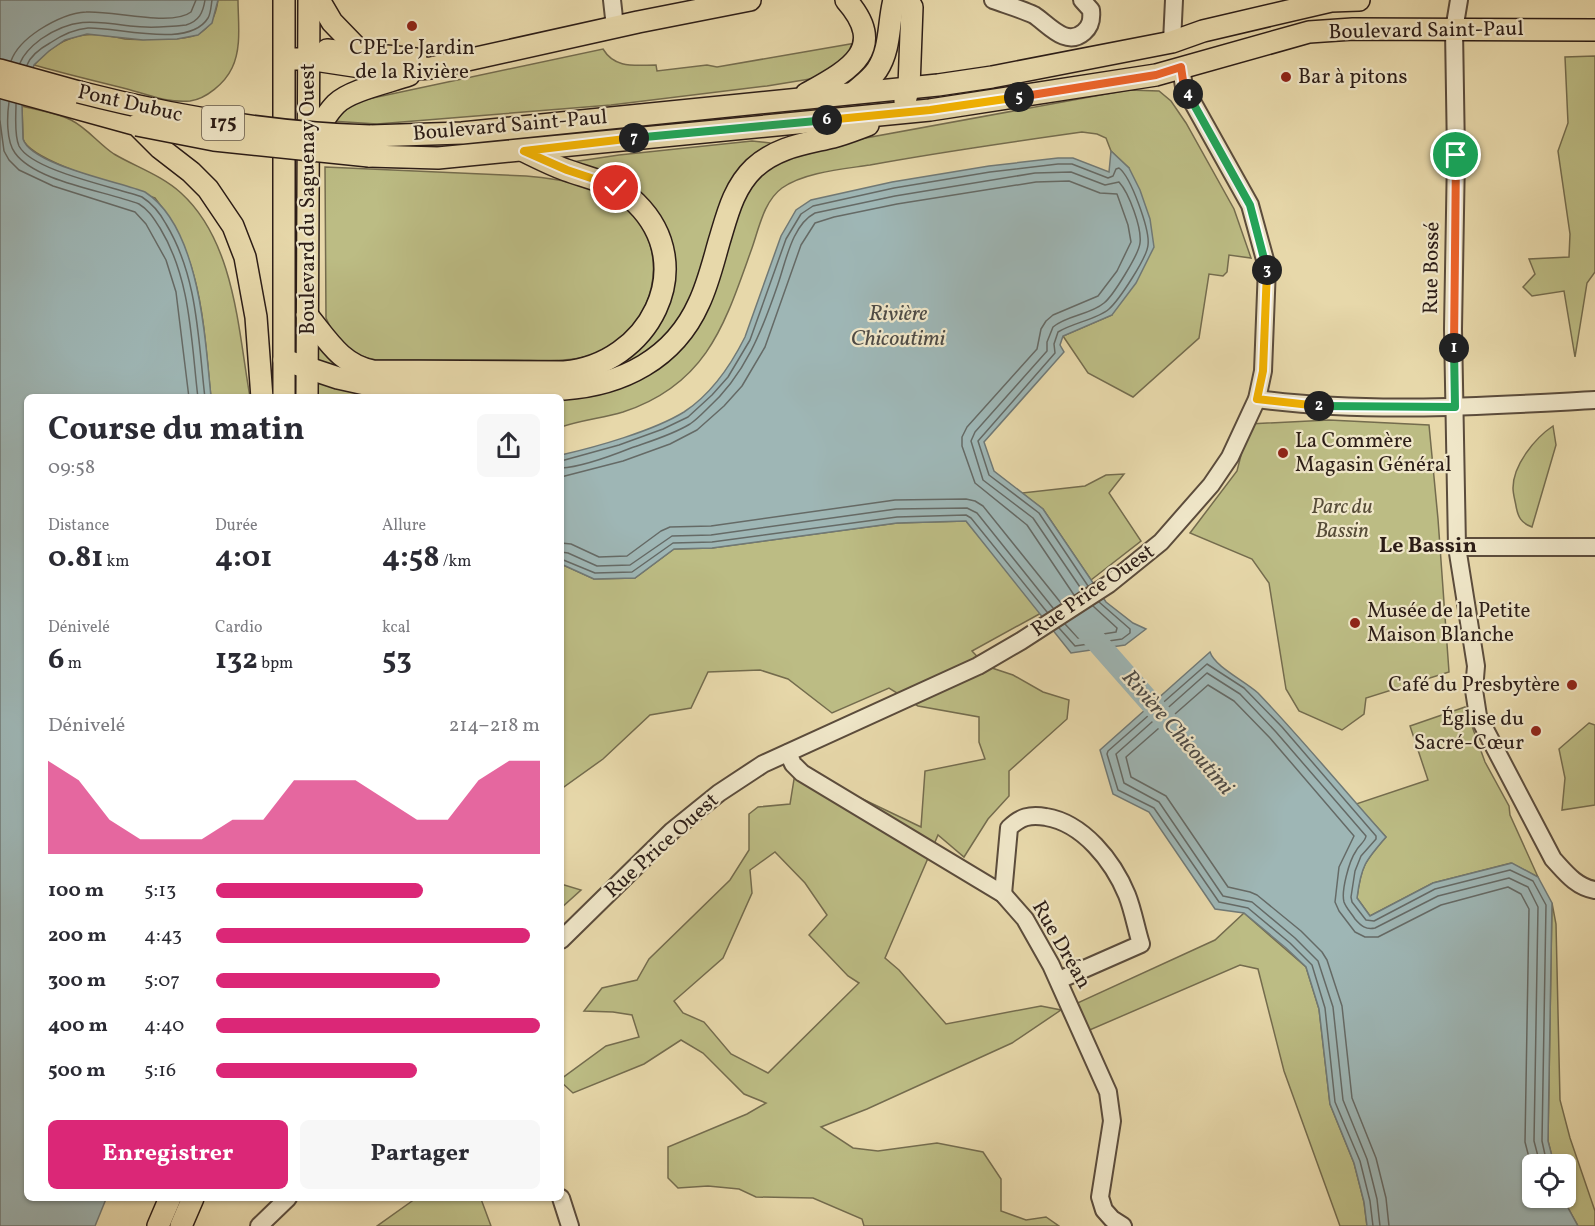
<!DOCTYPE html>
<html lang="fr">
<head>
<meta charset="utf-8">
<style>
	body { margin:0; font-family:Vollkorn,serif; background:#f7f7f7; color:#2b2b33; height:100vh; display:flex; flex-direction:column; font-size:22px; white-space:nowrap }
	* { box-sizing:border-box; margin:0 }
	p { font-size:20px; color:#7c7c81 }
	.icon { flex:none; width:33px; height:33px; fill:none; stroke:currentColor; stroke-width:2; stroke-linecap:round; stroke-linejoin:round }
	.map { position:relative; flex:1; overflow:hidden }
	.drawer { position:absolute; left:24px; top:394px; width:540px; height:807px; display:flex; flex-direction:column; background:#fff; border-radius:9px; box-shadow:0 2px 4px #0004 }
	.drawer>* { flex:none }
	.buttons { position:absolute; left:1522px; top:1154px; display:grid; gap:12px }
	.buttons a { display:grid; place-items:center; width:54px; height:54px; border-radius:9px; background:#fff; box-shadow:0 2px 4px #0004; font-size:30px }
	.pin { position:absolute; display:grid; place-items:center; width:51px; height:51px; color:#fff; margin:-26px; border:3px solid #fff; border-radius:50%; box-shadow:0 2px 6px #0007 }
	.km { position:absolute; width:30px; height:30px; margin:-15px; border-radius:50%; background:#222; color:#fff; font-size:16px; line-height:30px; text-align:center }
	.round { display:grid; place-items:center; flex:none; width:63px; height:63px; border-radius:9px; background:#f7f7f7 }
	.overview { display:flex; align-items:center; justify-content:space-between; height:102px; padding:0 24px }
	h1 { font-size:33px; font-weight:700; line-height:45px }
	.figures { display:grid; grid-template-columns:repeat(3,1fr); gap:9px; height:102px; padding:6px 24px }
	.figures div { display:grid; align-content:center }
	.figures b { font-size:30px; font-weight:700 }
	.figures small { font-size:16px; font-weight:400 }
	.figures p { font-size:16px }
	.chart { height:168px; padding:12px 24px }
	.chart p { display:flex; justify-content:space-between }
	.chart svg { width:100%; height:108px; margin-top:6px; fill:#db2777; opacity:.7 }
	.cta { display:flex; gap:12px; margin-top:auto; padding:12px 24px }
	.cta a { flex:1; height:69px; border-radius:9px; background:#db2777; color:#fff; font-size:24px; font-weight:700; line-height:69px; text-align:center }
	.cta a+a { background:#f7f7f7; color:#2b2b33 }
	ul { padding:0 24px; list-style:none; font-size:20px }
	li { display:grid; grid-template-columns:96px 72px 1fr; align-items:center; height:45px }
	li i { height:15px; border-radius:8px; background:#db2777 }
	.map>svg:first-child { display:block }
	.green { fill:#bcbc84; stroke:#746c4e; stroke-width:1.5; fill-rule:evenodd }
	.water { fill:#9eb6b5; stroke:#707976; stroke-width:1.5 }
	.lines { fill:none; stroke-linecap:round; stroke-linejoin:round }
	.shore { stroke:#656a66; stroke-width:1.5 }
	.river { stroke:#9eb6b5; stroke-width:22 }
	.minor-casing { stroke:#5b4c3c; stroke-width:20 }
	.major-casing { stroke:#2c1d17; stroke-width:24 }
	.minor { stroke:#efe6c8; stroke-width:16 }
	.major { stroke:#e7d8aa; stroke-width:21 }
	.major-bridge-casing { stroke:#2c1d17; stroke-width:24; stroke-linecap:butt }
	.major-bridge { stroke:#e7d8aa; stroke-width:21 }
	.split-1-casing { stroke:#fff; stroke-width:12 }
	.split-2-casing { stroke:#fff; stroke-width:12 }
	.split-3-casing { stroke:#fff; stroke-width:12 }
	.split-4-casing { stroke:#fff; stroke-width:12 }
	.split-5-casing { stroke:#fff; stroke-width:12 }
	.split-6-casing { stroke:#fff; stroke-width:12 }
	.split-7-casing { stroke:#fff; stroke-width:12 }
	.split-8-casing { stroke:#fff; stroke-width:12 }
	.split-1 { stroke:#f0652b; stroke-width:8 }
	.split-2 { stroke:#22a559; stroke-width:8 }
	.split-3 { stroke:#f5b400; stroke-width:8 }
	.split-4 { stroke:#22a559; stroke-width:8 }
	.split-5 { stroke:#f0652b; stroke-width:8 }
	.split-6 { stroke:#f5b400; stroke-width:8 }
	.split-7 { stroke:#22a559; stroke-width:8 }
	.split-8 { stroke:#f5b400; stroke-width:8 }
	.poi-dot { fill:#8f2418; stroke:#efe6c8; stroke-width:2 }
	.labels { text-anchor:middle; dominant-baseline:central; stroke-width:4.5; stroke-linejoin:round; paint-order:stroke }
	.shield { fill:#efe6c8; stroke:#66594c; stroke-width:1.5 }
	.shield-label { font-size:20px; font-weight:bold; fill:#2c1d17 }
	.street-label { font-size:21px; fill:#2c1d17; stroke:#efe6c8 }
	.poi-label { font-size:21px; fill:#2c1d17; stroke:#efe6c8; text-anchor:start }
	.park-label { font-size:21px; font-style:italic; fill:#574d38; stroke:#efe6c8 }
	.water-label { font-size:22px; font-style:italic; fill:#4e4b46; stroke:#efe6c8 }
	.neighbourhood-label { font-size:22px; font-weight:bold; fill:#2c1d17; stroke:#efe6c8 }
</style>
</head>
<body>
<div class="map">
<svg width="1595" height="1226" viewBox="0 0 1595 1226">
	<rect width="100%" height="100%" fill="#e7d8aa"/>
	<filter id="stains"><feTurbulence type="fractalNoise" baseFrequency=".00333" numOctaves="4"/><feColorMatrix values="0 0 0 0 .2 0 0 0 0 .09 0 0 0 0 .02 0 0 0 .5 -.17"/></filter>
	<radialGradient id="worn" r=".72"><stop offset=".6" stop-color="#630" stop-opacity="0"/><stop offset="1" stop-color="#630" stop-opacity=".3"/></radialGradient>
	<g class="green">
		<path d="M218,0H238C238,21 242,48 232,68C225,83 206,99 190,101C167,103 149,95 127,89C96,81 65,74 34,65C47,50 64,38 84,35C98,33 112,36 125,39C136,40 147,39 158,39C191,40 213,37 218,0Z"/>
		<path d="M856,43L853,53L816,78L767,86L611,105L377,124L331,121L343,106L368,99L603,49C615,69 635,65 656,65L657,71L707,65L717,67Z"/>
		<polygon points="1595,56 1595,272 1587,283 1575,357 1564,291 1532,296 1523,287 1535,274 1529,259 1569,257 1570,234 1558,151 1568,123 1565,57"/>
		<path d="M1128,90L1159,91L1171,101L1186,123L1234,209L1251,258L1229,255L1227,272L1223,276L1209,274L1199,338L1133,397L1088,373L1063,336L1112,315L1129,168L1111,151L1106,138L1097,134L1082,132C1011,142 940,152 870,165C844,169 804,172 782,188C764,201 759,228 752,248C725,323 708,384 623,412C603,418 581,420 561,427V398L659,365L734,215L760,170L811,148Z"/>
		<path d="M22,106C37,110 57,113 71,120C87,128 99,144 114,154C136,167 161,175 181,193C235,242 238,330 250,397H211C203,324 203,258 155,198C130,189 30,162 23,139Z"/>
		<path d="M752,141L770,143L771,145C756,157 741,168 732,185C717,212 713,243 704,272C684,335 639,377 571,382L375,380L315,363V341L320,342C332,364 355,373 378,376L569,377C586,374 603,372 618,364C681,329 687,243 638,194C621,176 594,170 572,162L619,155Z"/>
		<path d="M325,167L526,176C558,179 599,184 625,205C675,249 655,332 595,354C570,363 539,360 513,360C467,360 422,360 376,360C348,354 337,344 326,318Z"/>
		<polygon points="317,381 374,394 366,397 316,398"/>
		<polygon points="1329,420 1429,425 1438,519 1449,672 1366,698 1364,714 1342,730 1299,711 1286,689 1269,583 1252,559 1190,533 1237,471 1249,424"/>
		<path d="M1553,426L1556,445L1532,527C1521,523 1518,517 1516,506C1515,500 1513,494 1513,488C1513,465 1535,438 1553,426Z"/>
		<polygon points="1124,474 1109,493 1141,541 1091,580 1043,509 1022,493 1085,486 1106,475"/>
		<path d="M966,521L1002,564L1052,607L972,651L986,666L1013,675L1043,692L1069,700L1067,719L1009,771V796L988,819L964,857L938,835L885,958L899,970L946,1024L1041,1006L1061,1010L1012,1043L867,1109L821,1127L853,1148L878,1151L937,1143L983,1152L1001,1179V1211L1026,1220L1046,1217L1059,1226H864L862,1219L813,1198L756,1197L739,1189L708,1186L678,1188L668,1178V1147L747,1114L766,1103L744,1094L703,1053L681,1040L644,1064L573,1093L561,1082V1079L606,1046L639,1037L632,1015L613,1012L584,1011L602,988L637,980L649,959L730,880L749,850V814L758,807L790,804L796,767L921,827L925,771L985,759L979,742V717L918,706L889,688L832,713L788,679L760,670L708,672L691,708L650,715L603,759L561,789V564L594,579L635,578L674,549L712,548L897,523ZM775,852L805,883L827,915L809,935L848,976L859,983L768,1073L731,1054L704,1022L683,1013L674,1001L723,958L752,893L750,870Z"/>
		<path d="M1465,707L1485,762L1509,806L1510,815L1538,877L1511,863L1433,883L1370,916L1357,898C1361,866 1365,861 1386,837L1356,804L1428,780L1410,726Z"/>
		<polygon points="1589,723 1595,725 1595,805 1562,810 1565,778 1559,749"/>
		<polygon points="561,884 581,890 561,908"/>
		<polygon points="1552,903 1556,924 1560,1100 1570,1138 1595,1211 1595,1226 1578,1226 1562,1197 1566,1197 1566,1164 1554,1164 1548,1141"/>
		<polygon points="1244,913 1306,967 1319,1009 1330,1104 1354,1163 1364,1202 1367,1226 1340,1226 1284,1071 1258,969 1240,965 1085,1032 1073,1005 1215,940"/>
		<polygon points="415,1199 481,1199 491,1226 377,1226"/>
	</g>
	<g class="water">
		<path d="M0,0H218L212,23L198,35L177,39L143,40L87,34L65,40L49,51L34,65L22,106L23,139C31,165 120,182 145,192C200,227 205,339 211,397L27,398V1198L106,1199L95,1226H0Z"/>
		<path d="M1111,151L1129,168L1140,190L1150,219L1154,247L1136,283L1112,315L1063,336L1060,345L1064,352L984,442L994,471L1043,509L1106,602L1133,623L1146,629L1125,645L1071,653L966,521L897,523L712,548L674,549L635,578L594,579L561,564V455C596,447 653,431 684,412C710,395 731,365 745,337L781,236L796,210L811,200L892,182L989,166L1058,158H1073L1109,172Z"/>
		<path d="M1210,652C1215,667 1245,681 1258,693C1302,739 1343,789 1386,837C1365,861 1361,866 1357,898L1370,916L1433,883L1512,863L1538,877L1552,903L1548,1141L1554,1164H1533V1197H1562L1578,1226H1367L1364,1202L1354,1163L1330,1104L1319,1009L1306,967L1286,948L1244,913L1215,909L1149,812L1113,794L1100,750Z"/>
	</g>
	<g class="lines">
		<g class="shore">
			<path d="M11,61C16,47 27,38 39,30C53,21 68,13 86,12C111,10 172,27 191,12L196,0"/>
			<path d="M20,63C24,53 33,45 41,39C73,17 94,21 130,26C147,28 168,27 186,25C199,21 203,13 205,0"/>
			<path d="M27,65C31,55 41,48 50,43C62,35 74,29 88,28C118,27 189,49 208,18C211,13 211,6 212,0"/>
			<path d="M9,102C7,116 6,141 15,153C36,182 106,191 139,204C149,210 154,219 160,228C191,279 191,340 198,398"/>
			<path d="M16,104C16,116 14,135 19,146C32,171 115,187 142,197C153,204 160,213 166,224C198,277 198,339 205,398"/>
			<polyline points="0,121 4,151 9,160 19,170 53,186 135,212 146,224 166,260 176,292 189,398"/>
			<path d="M561,461L619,445L663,429L688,417L712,395L728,377L750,340L786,239L801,214L813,206L894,188L990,172L1058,164H1072L1108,178L1113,176L1116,169L1119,168C1131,177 1150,230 1148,245C1147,258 1119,300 1109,309C1098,319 1072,323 1058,332L1054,344L1055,353L978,441L989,475L1039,513L1088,586"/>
			<path d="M561,468C582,467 611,456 631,448C651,441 672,435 690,424C696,420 702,414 707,409C745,375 762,331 778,284C786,261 792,225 815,213L895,196L1035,173L1071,172L1105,185L1119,182C1129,193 1142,228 1140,243C1139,254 1113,296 1104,303C1090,315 1067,315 1053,327L1047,342V351L975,432L971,441L983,480L1033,518L1082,590"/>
			<polyline points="561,477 623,461 670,444 697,430 724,406 742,386 765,347 801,245 815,223 834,217 897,204 1036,182 1069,181 1100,193 1117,194 1128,225 1131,242 1117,271 1098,296 1053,315 1046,321 1041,329 1037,349 967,427 962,437 962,446 975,483 1027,525 1074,595"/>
			<polyline points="561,543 571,544 599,557 627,556 661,531 670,527 711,526 895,500 966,499 975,501 983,506 1061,603"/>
			<polyline points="561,552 568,553 597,566 630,565 672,536 711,535 896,509 967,508 977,513 1053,608"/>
			<polyline points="561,559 595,573 632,572 673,543 712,542 897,517 966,515 971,518 1047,612"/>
			<polyline points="1065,624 1078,638 1116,632 1117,628 1093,606"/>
			<polyline points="1059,628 1075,646 1122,639 1130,633 1130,629 1099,602"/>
			<polyline points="1373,1226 1370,1201 1360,1161 1335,1102 1325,1008 1312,965 1290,943 1248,908 1219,902 1154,808 1118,790 1107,754 1108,751 1207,664 1244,688 1282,727 1376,836 1376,839 1361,856 1355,871 1351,897 1352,902 1366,920 1374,921 1435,889 1510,870 1533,881 1546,905 1542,1141 1547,1164"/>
			<path d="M1380,1226L1377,1199L1367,1159L1343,1100L1333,1007L1318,961L1295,938L1252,902L1223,896L1159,802L1124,783L1116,754L1207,673L1240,694L1276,732L1366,836C1365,842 1359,845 1356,851C1349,861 1341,891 1344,902C1346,908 1352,914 1355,919C1361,926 1366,930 1375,928L1438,896L1509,878L1528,887L1538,907L1534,1141L1540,1164"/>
			<polyline points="1389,1226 1386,1198 1376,1158 1352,1098 1342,1006 1327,960 1322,952 1301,931 1257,895 1250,892 1228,887 1166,796 1131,777 1126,757 1208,685 1234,701 1270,738 1354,836 1339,867 1335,902 1339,911 1355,932 1365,937 1378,937 1441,905 1508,887 1521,894 1529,909 1525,1142 1533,1173"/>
		</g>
		<polyline class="river" points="1082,625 1171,726"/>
		<defs>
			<g id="minor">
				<polyline points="612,0 615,27"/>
				<path d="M993,0C1007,5 1021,9 1034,15C1048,24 1066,48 1084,32C1091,26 1092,19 1091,10L1082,0"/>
				<path d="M1459,0L1454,30L1456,155L1453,329L1457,547L1476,666L1474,690L1478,716L1553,859C1565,872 1576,887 1595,890"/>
				<polyline points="1172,42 1174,0"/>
				<path d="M1257,399C1369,414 1483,406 1595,400"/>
				<polyline points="1457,547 1595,547"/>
				<polyline points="788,753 793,764 802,773 1003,894 1025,919 1051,965 1108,1092 1112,1121 1100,1197 1104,1210 1112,1219 1123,1226"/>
				<path d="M1003,894L1009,828C1020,817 1030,814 1046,817C1083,823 1113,861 1127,895C1133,910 1136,928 1141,944L1066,977"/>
				<polyline points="561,940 672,831 719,793 763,764 978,666 1021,641 1109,584 1161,542 1211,485 1230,457 1257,399 1263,371 1267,267 1250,205 1184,87 1181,67"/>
				<polyline points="561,1198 570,1226"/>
				<polyline points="259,1226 288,1198"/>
			</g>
			<g id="major">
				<polyline points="319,0 332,22 362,53"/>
				<polyline points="327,50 416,59"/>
				<polyline points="285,59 308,59 387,71 431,68 638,22 750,0"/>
				<polyline points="0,70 79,92"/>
				<polyline points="0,87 137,125 160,148 191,172 208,189 233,226 245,257 256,317 262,398"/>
				<path d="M853,93C861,86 871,79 877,70C891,49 888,23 894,0"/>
				<path d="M806,94C847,71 890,50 846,0"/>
				<polyline points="905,101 909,87 912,7 907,0"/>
				<polyline points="370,136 462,133 938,85 992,77 1172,42 1203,31 1331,1 1359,0"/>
				<path d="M308,147C316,133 324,116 336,104C350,90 390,82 409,75"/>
				<polyline points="369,156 438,158 930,110 1156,75 1309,32 1353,29 1595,30"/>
				<path d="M307,315C327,339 341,365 373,371L564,372C648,365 701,267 636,203C616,183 591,179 566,170C552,165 538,158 524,151"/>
				<path d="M284,360L338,378L374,386L407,388L564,389C622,385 674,359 699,303C708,284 713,263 719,242C727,216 733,188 754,168C777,147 804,144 833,137C845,134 857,129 868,125"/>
				<polyline points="284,398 284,0"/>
				<polyline points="307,398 309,0"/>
				<polyline points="158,1226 170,1198"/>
				<polyline points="181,1226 193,1198"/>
			</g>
		</defs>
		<use href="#minor" class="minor-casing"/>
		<use href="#major" class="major-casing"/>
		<use href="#minor" class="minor"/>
		<use href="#major" class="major"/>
		<defs>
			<g id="major-bridge">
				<path d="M79,92C176,117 270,133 370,136"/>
				<polyline points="137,125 214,140 369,156"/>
			</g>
		</defs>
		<use href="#major-bridge" class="major-bridge-casing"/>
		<use href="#major-bridge" class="major-bridge"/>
	</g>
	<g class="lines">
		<defs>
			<polyline id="split-1" points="1454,348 1456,155"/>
			<polyline id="split-2" points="1319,406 1455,407 1454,348"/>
			<polyline id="split-3" points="1267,270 1263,371 1257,399 1319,406"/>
			<polyline id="split-4" points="1188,94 1250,205 1267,270"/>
			<polyline id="split-5" points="1019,97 1156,75 1181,67 1184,87 1188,94"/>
			<polyline id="split-6" points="827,120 930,110 1019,97"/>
			<polyline id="split-7" points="634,138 827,120"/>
			<polyline id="split-8" points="616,188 600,181 567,170 524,151 634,138"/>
		</defs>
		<use href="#split-1" class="split-1-casing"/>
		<use href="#split-2" class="split-2-casing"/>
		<use href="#split-3" class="split-3-casing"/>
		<use href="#split-4" class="split-4-casing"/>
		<use href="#split-5" class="split-5-casing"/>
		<use href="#split-6" class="split-6-casing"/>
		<use href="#split-7" class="split-7-casing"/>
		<use href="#split-8" class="split-8-casing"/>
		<use href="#split-1" class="split-1"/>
		<use href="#split-2" class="split-2"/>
		<use href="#split-3" class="split-3"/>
		<use href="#split-4" class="split-4"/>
		<use href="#split-5" class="split-5"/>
		<use href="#split-6" class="split-6"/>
		<use href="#split-7" class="split-7"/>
		<use href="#split-8" class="split-8"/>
	</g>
	<g class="poi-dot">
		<circle cx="412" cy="26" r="6"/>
		<circle cx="1286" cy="77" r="6"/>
		<circle cx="1283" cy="453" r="6"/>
		<circle cx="1355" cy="623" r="6"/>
		<circle cx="1572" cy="685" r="6"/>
		<circle cx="1536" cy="731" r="6"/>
	</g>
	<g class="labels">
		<rect class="shield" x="202" y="106" width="42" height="34" rx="4.5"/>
		<g class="shield-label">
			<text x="223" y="123">175</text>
		</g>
		<g class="street-label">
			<text transform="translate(1426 31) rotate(-1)">Boulevard Saint-Paul</text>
			<text transform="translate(130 104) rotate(13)">Pont Dubuc</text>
			<text transform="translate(510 126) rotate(-5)">Boulevard Saint-Paul</text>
			<text transform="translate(308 199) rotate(-90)">Boulevard du Saguenay Ouest</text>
			<text transform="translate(1432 268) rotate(-89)">Rue Bossé</text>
			<text transform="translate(1093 591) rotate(-35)">Rue Price Ouest</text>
			<text transform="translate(662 846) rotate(-42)">Rue Price Ouest</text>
			<text transform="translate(1061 945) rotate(60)">Rue Dréan</text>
		</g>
		<g class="poi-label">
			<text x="412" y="48" text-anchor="middle">CPE Le Jardin<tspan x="412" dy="24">de la Rivière</tspan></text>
			<text x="1298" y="77">Bar à pitons</text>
			<text x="1295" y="441">La Commère<tspan x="1295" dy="24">Magasin Général</tspan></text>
			<text x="1367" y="611">Musée de la Petite<tspan x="1367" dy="24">Maison Blanche</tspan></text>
			<text x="1560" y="685" text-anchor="end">Café du Presbytère</text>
			<text x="1524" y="719" text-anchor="end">Église du<tspan x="1524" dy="24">Sacré-Cœur</tspan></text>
		</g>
		<g class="park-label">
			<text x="1342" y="507">Parc du<tspan x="1342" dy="24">Bassin</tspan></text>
		</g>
		<g class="water-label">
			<text x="898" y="314">Rivière<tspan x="898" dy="25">Chicoutimi</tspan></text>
			<text transform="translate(1177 733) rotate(49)">Rivière Chicoutimi</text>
		</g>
		<g class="neighbourhood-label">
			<text x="1428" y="546">Le Bassin</text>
		</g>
	</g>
	<rect width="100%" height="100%" filter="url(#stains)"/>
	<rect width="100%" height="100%" fill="url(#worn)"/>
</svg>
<div class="buttons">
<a><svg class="icon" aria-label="locate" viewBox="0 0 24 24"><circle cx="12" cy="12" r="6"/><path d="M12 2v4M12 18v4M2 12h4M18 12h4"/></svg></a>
</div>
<div class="pin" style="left:1456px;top:155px;background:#1e9e55"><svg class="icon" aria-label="arrive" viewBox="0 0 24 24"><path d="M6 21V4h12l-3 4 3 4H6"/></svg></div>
<div class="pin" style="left:616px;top:188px;background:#d93025"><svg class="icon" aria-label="check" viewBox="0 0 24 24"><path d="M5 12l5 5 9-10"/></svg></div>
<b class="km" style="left:1454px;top:348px">1</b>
<b class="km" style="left:1319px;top:406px">2</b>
<b class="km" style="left:1267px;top:270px">3</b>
<b class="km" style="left:1188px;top:94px">4</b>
<b class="km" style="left:1019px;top:97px">5</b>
<b class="km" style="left:827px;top:120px">6</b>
<b class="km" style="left:634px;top:138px">7</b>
<section class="drawer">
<div class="overview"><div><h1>Course du matin</h1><p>09:58</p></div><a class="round"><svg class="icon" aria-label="share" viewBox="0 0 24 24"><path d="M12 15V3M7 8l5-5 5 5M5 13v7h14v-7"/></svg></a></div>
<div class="figures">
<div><p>Distance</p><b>0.81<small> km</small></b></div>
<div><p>Durée</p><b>4:01</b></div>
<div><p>Allure</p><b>4:58<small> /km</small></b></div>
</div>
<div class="figures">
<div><p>Dénivelé</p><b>6<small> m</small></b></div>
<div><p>Cardio</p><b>132<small> bpm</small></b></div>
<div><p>kcal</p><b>53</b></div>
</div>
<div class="chart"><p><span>Dénivelé</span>214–218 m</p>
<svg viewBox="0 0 160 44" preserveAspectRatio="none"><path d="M0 44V6L10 14L20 30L30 38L40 38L50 38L60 30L70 30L80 14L90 14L100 14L110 22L120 30L130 30L140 14L150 6L160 6V44z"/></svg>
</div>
<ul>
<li><b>100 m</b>5:13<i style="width:64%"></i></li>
<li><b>200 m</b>4:43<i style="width:97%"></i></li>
<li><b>300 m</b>5:07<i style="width:69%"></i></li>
<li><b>400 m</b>4:40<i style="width:100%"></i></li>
<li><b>500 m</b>5:16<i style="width:62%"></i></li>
</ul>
<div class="cta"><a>Enregistrer</a><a>Partager</a></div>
</section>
</div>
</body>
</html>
